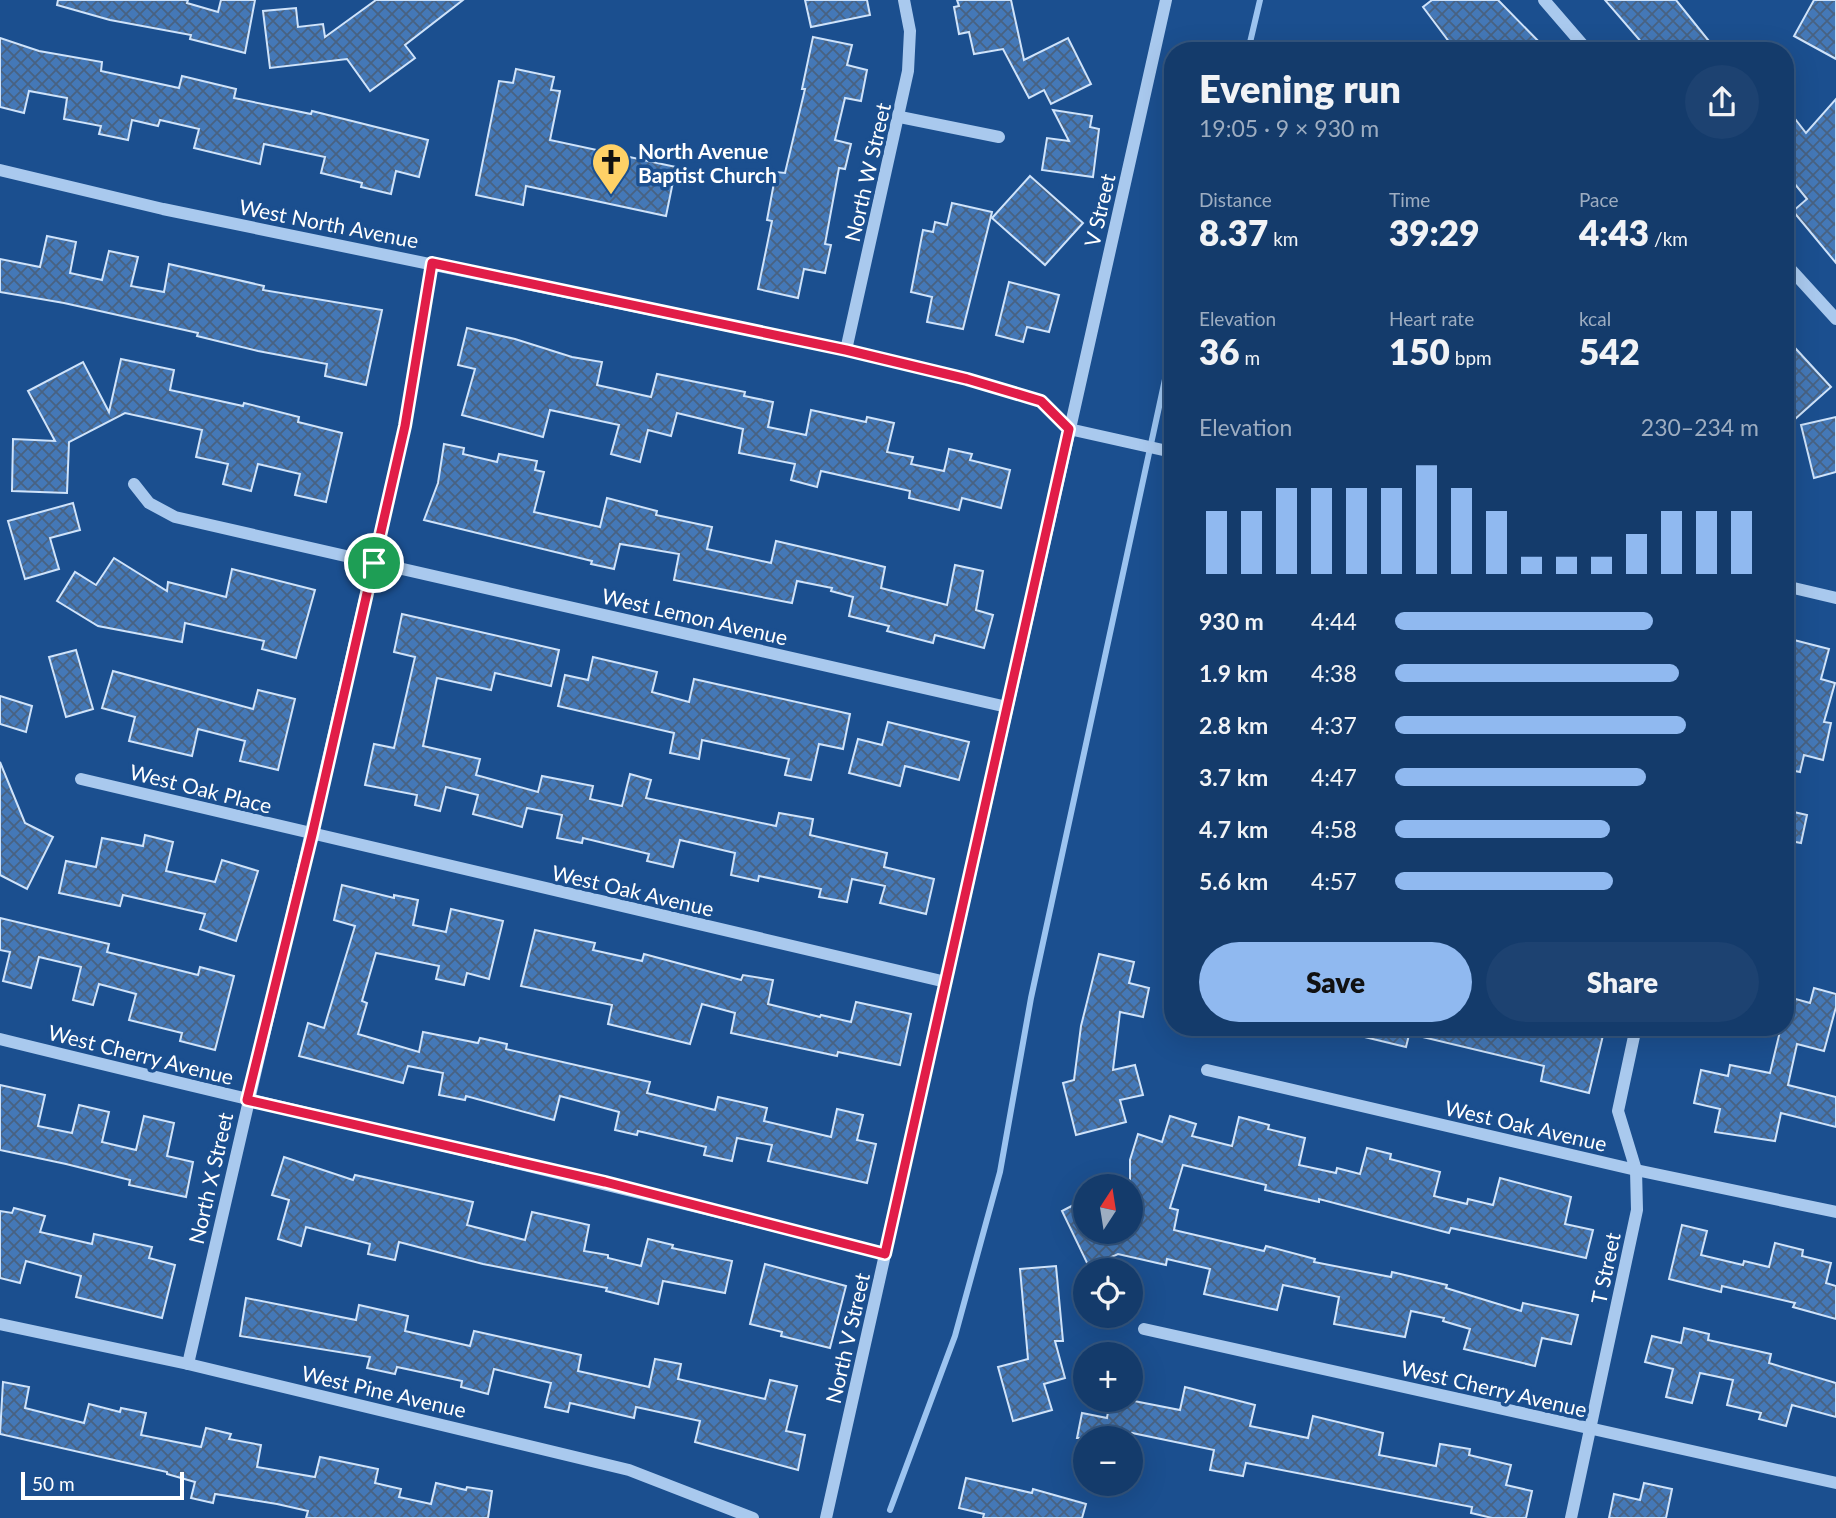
<!DOCTYPE html>
<html lang="en">
<head>
<meta charset="utf-8">
<style>
	body { margin:0; font-family:Lato,sans-serif; background:#1d4271; color:#f1f3f6; height:100vh; display:flex; flex-direction:column; font-size:26px; white-space:nowrap }
	* { box-sizing:border-box; margin:0 }
	p { font-size:23px; color:#9dadc1 }
	.icon { flex:none; width:38px; height:38px; fill:none; stroke:currentColor; stroke-width:2; stroke-linecap:round; stroke-linejoin:round }
	.map { position:relative; flex:1; overflow:hidden }
	.panel { position:absolute; left:1164px; top:42px; width:630px; height:994px; display:flex; flex-direction:column; background:#143b6b; border-radius:28px; box-shadow:0 7px 28px #0002,0 0 0 2px #33557e }
	.panel>* { flex:none }
	.needle { width:46px; rotate:12deg }
	.buttons { position:absolute; left:1073px; top:1174px; display:grid; gap:14px }
	.buttons a { display:grid; place-items:center; width:70px; height:70px; border-radius:50%; background:#143b6b; box-shadow:0 7px 28px #0002,0 0 0 2px #33557e; font-size:35px }
	.scale { position:absolute; left:21px; bottom:18px; width:163px; box-sizing:border-box; padding-left:7px; border:4px solid #fff; border-top:0; font-size:19px; line-height:24px; white-space:nowrap; color:#fff; -webkit-text-stroke:5px #1b4f8f; paint-order:stroke }
	.pin { position:absolute; display:grid; place-items:center; width:60px; height:60px; color:#fff; margin:-30px; border:4px solid #fff; border-radius:50%; box-shadow:0 2px 7px #0007 }
	.round { display:grid; place-items:center; flex:none; width:74px; height:74px; border-radius:37px; background:#1d4271 }
	.head { display:flex; align-items:center; justify-content:space-between; height:119px; padding:0 35px }
	h1 { font-size:38px; font-weight:800; line-height:52px }
	.figures { display:grid; grid-template-columns:repeat(3,1fr); gap:10px; height:119px; padding:7px 35px }
	.figures div { display:grid; align-content:center }
	.figures b { font-size:35px; font-weight:800 }
	.figures small { font-size:19px; font-weight:400 }
	.figures p { font-size:19px }
	.chart { height:196px; padding:14px 35px }
	.chart p { display:flex; justify-content:space-between }
	.chart svg { width:100%; height:126px; margin-top:7px; stroke:#90b9f0; stroke-width:6 }
	.button { display:flex; gap:14px; margin-top:auto; padding:14px 35px }
	.button a { flex:1; height:80px; border-radius:42px; background:#90b9f0; color:#111; font-size:28px; font-weight:800; line-height:80px; text-align:center }
	.button a+a { background:#1d4271; color:#f1f3f6 }
	ul { padding:0 35px; list-style:none; font-size:23px }
	li { display:grid; grid-template-columns:112px 84px 1fr; align-items:center; height:52px }
	li i { height:18px; border-radius:9px; background:#90b9f0 }
	.map>svg:first-child { display:block }
	.lines { fill:none; stroke-linecap:round; stroke-linejoin:round }
	.stream { stroke:#9cc4f0; stroke-width:6 }
	.building { fill:url(#building-cross-hatch); stroke:#cfe3fa; stroke-width:2 }
	.minor { stroke:#a9c9ee; stroke-width:12 }
	.route-casing { stroke:#fff; stroke-width:14 }
	.route { stroke:#e11d48; stroke-width:9 }
	.labels { text-anchor:middle; dominant-baseline:central; stroke-width:7; stroke-linejoin:round; paint-order:stroke }
	.poi-label { font-size:21px; font-weight:bold; fill:#fff; stroke:#1b4f8f; text-anchor:start }
	.street-label { font-size:21px; fill:#fff; stroke:#1b4f8f }
</style>
</head>
<body>
<div class="map">
<svg width="1836" height="1518" viewBox="0 0 1836 1518">
	<defs>
		<pattern id="building-cross-hatch" width="8" height="8" patternUnits="userSpaceOnUse" patternTransform="scale(1.75)"><rect width="8" height="8" fill="#4478b7"/><path d="M0 0l8 8M0 8l8-8" fill="none" stroke="#486282"/></pattern>
	</defs>
	<rect width="100%" height="100%" fill="#1b4f8f"/>
	<g class="lines">
		<g class="stream">
			<polyline points="1248,51 1260,0"/>
			<polyline points="890,1510 955,1336 1000,1172 1031,998 1172,347"/>
		</g>
	</g>
	<g class="building">
		<polygon points="58,0 188,0 187,3 218,12 221,0 255,0 245,53 190,39 191,35 110,20 57,5"/>
		<polygon points="376,0 463,0 405,45 415,58 370,91 347,59 270,68 263,11 296,8 298,27 323,24 325,37"/>
		<polygon points="805,0 867,0 870,15 811,27"/>
		<polygon points="957,0 1011,0 1024,60 1068,38 1091,84 1051,104 1044,90 1029,98 1003,49 974,54 969,32 959,34 954,7 959,6"/>
		<polygon points="1432,0 1498,0 1548,51 1456,51 1423,7"/>
		<polygon points="1605,0 1676,0 1717,51 1649,51"/>
		<polygon points="1814,0 1836,0 1836,59 1794,36"/>
		<polygon points="813,37 852,45 847,65 867,70 861,101 845,98 835,140 851,144 845,169 839,168 825,244 831,245 825,273 804,269 798,298 758,289 772,221 767,220 776,172 785,173 805,89 802,89"/>
		<polygon points="0,38 39,51 102,62 101,71 179,88 182,76 236,89 234,98 311,114 312,111 428,140 419,177 396,171 391,194 361,187 362,183 321,173 325,157 264,144 260,164 194,148 199,129 160,120 158,126 132,120 128,140 99,134 101,126 64,119 67,98 29,91 24,113 0,107"/>
		<polygon points="516,69 554,77 551,90 560,91 550,140 676,167 666,216 526,186 523,205 476,195 499,81 513,83"/>
		<polygon points="1836,99 1836,263 1793,211 1807,199 1785,172 1785,106 1806,133"/>
		<polygon points="1053,110 1092,116 1090,127 1099,129 1093,177 1042,170 1047,138 1069,141"/>
		<polygon points="1030,176 1083,223 1045,265 992,218"/>
		<polygon points="952,203 992,212 963,329 927,322 932,297 911,292 923,230 933,232 935,222 947,225"/>
		<polygon points="47,236 76,242 70,273 102,280 109,251 138,257 131,286 164,292 169,264 264,286 263,290 382,310 366,385 325,376 327,364 258,351 197,336 198,333 64,303 0,292 0,259 40,267"/>
		<polygon points="1009,282 1059,295 1049,332 1027,327 1023,342 996,335"/>
		<polygon points="467,328 515,339 572,357 602,362 597,385 651,397 657,374 745,392 744,396 773,402 768,427 806,435 811,410 866,422 867,417 894,423 887,452 913,457 911,464 944,471 949,449 972,454 970,460 1010,470 1001,508 962,498 959,510 909,498 910,491 821,471 817,487 791,480 795,464 739,453 743,429 677,413 671,436 648,430 640,462 611,454 619,425 550,410 543,437 462,415 475,369 458,365"/>
		<polygon points="1785,337 1831,387 1785,428"/>
		<polygon points="121,359 174,370 170,390 243,406 244,403 299,417 298,422 342,433 326,502 295,495 300,474 258,464 251,491 223,484 228,464 196,457 202,430 125,413 69,442 67,493 12,491 13,439 55,441 28,391 83,362 109,412"/>
		<polygon points="1836,417 1836,472 1814,478 1801,425"/>
		<polygon points="444,444 464,448 463,454 497,462 499,454 537,461 535,470 544,472 534,512 600,527 607,498 657,511 656,515 712,527 707,549 771,563 776,541 832,554 885,567 881,588 947,605 955,565 983,571 976,610 993,615 984,648 935,635 933,643 887,631 889,626 849,616 853,597 831,591 832,588 797,581 792,603 674,580 679,554 620,544 614,569 591,564 592,561 424,520 438,483"/>
		<polygon points="73,503 80,530 50,538 59,569 25,579 8,521"/>
		<polygon points="114,558 167,591 168,582 226,597 232,569 315,590 296,658 262,649 264,641 185,623 182,642 98,626 57,601 75,572 96,585"/>
		<polygon points="402,614 559,650 551,686 495,673 491,690 437,678 423,746 480,759 476,775 538,792 542,776 593,786 590,799 622,806 630,774 651,780 646,798 776,826 779,813 813,819 810,835 887,853 884,867 934,879 926,914 880,903 885,886 852,879 847,902 819,897 821,889 759,876 758,881 731,875 735,853 680,840 673,867 647,861 649,854 583,838 582,843 557,838 562,815 527,808 522,827 473,814 478,795 446,787 440,811 415,805 417,795 365,785 374,744 394,748 415,657 394,652"/>
		<polygon points="1790,639 1829,649 1821,679 1835,683 1824,722 1831,723 1823,760 1804,755 1800,772 1785,769 1785,658"/>
		<polygon points="76,650 93,709 66,717 49,657"/>
		<polygon points="593,657 657,672 652,692 689,702 694,679 850,714 843,749 819,744 811,780 785,775 789,759 702,740 699,759 670,753 674,733 558,706 565,675 588,680"/>
		<polygon points="113,671 253,709 258,690 295,699 278,770 240,761 245,741 198,729 192,756 129,741 135,717 102,708"/>
		<polygon points="0,696 32,706 26,732 0,724"/>
		<polygon points="888,722 969,742 959,780 905,766 900,786 849,773 858,739 882,745"/>
		<polygon points="0,762 25,823 53,837 27,889 0,875"/>
		<polygon points="1785,810 1807,815 1801,843 1785,840"/>
		<polygon points="145,835 173,842 166,871 215,882 222,860 258,871 236,941 200,929 205,914 123,895 120,906 59,893 66,861 96,867 102,838 143,846"/>
		<polygon points="342,885 394,898 394,895 418,900 413,925 446,932 451,909 503,921 489,979 467,973 464,985 436,979 439,966 376,953 362,1001 367,1003 358,1034 419,1052 423,1032 478,1043 480,1038 507,1044 506,1049 650,1082 647,1093 715,1110 718,1097 767,1108 764,1121 831,1137 837,1109 863,1115 857,1140 876,1144 867,1183 768,1161 772,1145 737,1138 732,1161 704,1155 706,1147 638,1131 637,1135 615,1130 619,1112 560,1096 554,1120 466,1096 465,1100 439,1095 443,1073 408,1066 403,1083 299,1056 308,1023 324,1028 355,926 334,920"/>
		<polygon points="0,918 109,944 107,952 198,975 200,967 234,976 215,1050 180,1041 182,1033 129,1020 136,994 99,984 93,1005 73,1000 81,967 39,957 31,988 3,981 10,952 0,950"/>
		<polygon points="535,930 595,943 593,950 642,961 644,954 741,980 743,975 773,980 768,1004 820,1017 821,1015 851,1022 856,1002 911,1014 900,1065 838,1052 837,1056 731,1033 735,1013 702,1004 690,1044 608,1024 612,1005 521,986"/>
		<polygon points="1099,954 1134,962 1129,983 1149,988 1143,1017 1120,1012 1113,1070 1135,1065 1143,1095 1120,1100 1126,1122 1076,1135 1063,1083 1074,1080 1081,1026"/>
		<polygon points="1814,988 1836,994 1836,1007 1824,1051 1797,1044 1788,1085 1836,1097 1836,1127 1781,1113 1775,1141 1715,1132 1720,1109 1694,1103 1701,1070 1728,1076 1730,1065 1770,1073 1781,1027 1785,1027 1785,996 1810,1003"/>
		<polygon points="1353,1027 1411,1027 1406,1047 1352,1034"/>
		<polygon points="1411,1027 1605,1027 1589,1093 1541,1081 1544,1066 1410,1034"/>
		<polygon points="0,1085 45,1095 38,1126 72,1133 79,1105 109,1112 102,1142 136,1150 144,1116 174,1123 167,1156 193,1162 186,1197 129,1185 130,1180 66,1164 0,1150"/>
		<polygon points="1170,1116 1196,1124 1192,1136 1232,1146 1239,1117 1269,1125 1268,1129 1305,1138 1299,1165 1336,1173 1337,1168 1360,1174 1367,1148 1391,1154 1390,1159 1440,1172 1434,1196 1467,1204 1468,1199 1493,1205 1500,1178 1571,1197 1565,1224 1593,1230 1586,1258 1451,1228 1449,1233 1319,1199 1319,1202 1265,1190 1266,1185 1183,1165 1170,1208 1178,1210 1174,1230 1264,1251 1266,1246 1315,1259 1314,1262 1391,1277 1392,1272 1447,1285 1446,1288 1521,1311 1523,1303 1578,1315 1571,1344 1542,1338 1535,1366 1464,1349 1470,1329 1443,1321 1444,1318 1411,1311 1405,1337 1334,1324 1339,1297 1283,1285 1277,1310 1204,1294 1210,1269 1167,1259 1166,1265 1118,1254 1089,1267 1062,1211 1085,1199 1085,1232 1130,1232 1130,1160 1138,1134 1162,1142"/>
		<polygon points="284,1157 353,1180 355,1175 473,1202 467,1225 525,1240 532,1212 589,1225 584,1251 608,1255 608,1258 641,1266 648,1239 673,1245 672,1248 732,1261 725,1293 663,1281 658,1304 606,1291 607,1288 483,1264 399,1242 395,1260 368,1254 370,1244 306,1227 301,1246 278,1239 289,1200 272,1195"/>
		<polygon points="14,1208 45,1216 40,1232 92,1244 94,1234 152,1247 149,1258 175,1265 162,1318 76,1297 81,1276 26,1261 20,1283 0,1278 0,1211 12,1213"/>
		<polygon points="1682,1225 1707,1231 1701,1255 1743,1265 1744,1261 1769,1267 1775,1243 1803,1250 1802,1256 1831,1263 1826,1283 1836,1286 1836,1319 1793,1307 1795,1303 1722,1286 1721,1292 1669,1279"/>
		<polygon points="765,1264 846,1286 830,1348 781,1336 782,1332 750,1324"/>
		<polygon points="1056,1266 1063,1341 1055,1341 1065,1378 1044,1384 1052,1410 1013,1421 998,1367 1028,1359 1020,1269"/>
		<polygon points="246,1298 356,1320 359,1305 408,1316 405,1331 470,1346 474,1331 581,1355 578,1371 649,1387 655,1359 681,1364 678,1379 765,1399 770,1380 797,1386 786,1431 805,1435 798,1470 695,1442 700,1421 636,1407 634,1418 570,1403 568,1412 545,1407 551,1383 494,1369 488,1394 461,1387 462,1381 397,1367 395,1374 367,1368 370,1357 240,1336"/>
		<polygon points="1684,1328 1709,1334 1708,1340 1771,1354 1769,1363 1836,1383 1836,1417 1792,1405 1786,1426 1759,1419 1761,1413 1727,1405 1733,1380 1700,1373 1692,1403 1666,1397 1673,1369 1645,1362 1652,1336 1681,1343"/>
		<polygon points="3,1382 29,1387 25,1408 84,1423 89,1404 120,1412 121,1408 146,1413 141,1435 201,1447 206,1428 231,1434 229,1439 261,1445 257,1467 315,1477 320,1457 378,1469 375,1483 401,1489 399,1497 431,1504 436,1483 466,1490 467,1487 492,1491 488,1518 306,1518 308,1511 277,1504 215,1494 213,1503 191,1498 195,1482 167,1474 167,1472 0,1434"/>
		<polygon points="1185,1387 1255,1405 1250,1426 1308,1438 1313,1416 1383,1433 1379,1455 1436,1466 1440,1444 1470,1449 1469,1455 1511,1465 1506,1485 1532,1491 1526,1518 1492,1518 1471,1513 1472,1507 1246,1463 1243,1476 1210,1470 1214,1450 1132,1433 1131,1438 1077,1438 1082,1413 1107,1418 1110,1400 1129,1400 1180,1410"/>
		<polygon points="966,1478 1032,1493 1033,1489 1086,1504 1082,1518 983,1518 984,1514 959,1508"/>
		<polygon points="1644,1483 1672,1489 1666,1518 1609,1518 1614,1494 1640,1500"/>
	</g>
	<g class="lines">
		<g class="minor">
			<polyline points="1544,0 1588,51"/>
			<polyline points="900,117 999,137"/>
			<polyline points="0,170 163,209 846,350 967,379 1041,401 1069,429 1172,452"/>
			<polyline points="1785,263 1836,319"/>
			<polyline points="846,350 908,71 910,31 904,0"/>
			<polyline points="134,484 149,503 175,517 1007,707"/>
			<polyline points="1785,586 1836,598"/>
			<polyline points="81,779 946,982"/>
			<path d="M0,1039C295,1112 591,1178 885,1254"/>
			<polyline points="1207,1070 1636,1170 1836,1212"/>
			<polyline points="0,1324 188,1364 629,1470 753,1518"/>
			<polyline points="1144,1329 1836,1483"/>
			<polyline points="188,1364 405,426 432,263"/>
			<polyline points="826,1518 1166,0"/>
			<polyline points="1571,1518 1637,1210 1636,1170 1618,1111 1636,1027"/>
		</g>
	</g>
	<g class="lines">
		<defs>
			<polygon id="route" points="432,263 846,350 967,379 1041,401 1069,429 885,1254 605,1182 247,1100 312,835 405,426"/>
		</defs>
		<use href="#route" class="route-casing"/>
		<use href="#route" class="route"/>
	</g>
	<defs>
		<symbol id="church-pin" viewBox="-11 -11 22 30"><path d="M0 17L-7.5 6A9.5 9.5 0 1 1 7.5 6Z" fill="#ffd166" stroke="#1b4f8f"/><path d="M-1.2-6h2.4v3.5h3.3v2.4h-3.3V6h-2.4V-.1h-3.3v-2.4h3.3Z" fill="#111"/></symbol>
	</defs>
	<g fill-rule="evenodd">
		<use href="#church-pin" x="589" y="140" width="44" height="60"/>
	</g>
	<g class="labels">
		<g class="poi-label">
			<text x="638" y="150">North Avenue<tspan x="638" dy="24">Baptist Church</tspan></text>
		</g>
		<g class="street-label">
			<text transform="translate(867 172) rotate(-77)">North W Street</text>
			<text transform="translate(1099 210) rotate(-77)">V Street</text>
			<text transform="translate(329 223) rotate(11)">West North Avenue</text>
			<text transform="translate(695 616) rotate(13)">West Lemon Avenue</text>
			<text transform="translate(201 788) rotate(14)">West Oak Place</text>
			<text transform="translate(633 890) rotate(13)">West Oak Avenue</text>
			<text transform="translate(141 1054) rotate(14)">West Cherry Avenue</text>
			<text transform="translate(1526 1125) rotate(13)">West Oak Avenue</text>
			<text transform="translate(210 1178) rotate(-77)">North X Street</text>
			<text transform="translate(1605 1268) rotate(-78)">T Street</text>
			<text transform="translate(847 1338) rotate(-77)">North V Street</text>
			<text transform="translate(1494 1388) rotate(13)">West Cherry Avenue</text>
			<text transform="translate(384 1391) rotate(13)">West Pine Avenue</text>
		</g>
	</g>
</svg>
<div class="buttons">
<a><svg class="needle" viewBox="-14 -14 28 28"><path d="M0-13l5 13h-10z" fill="#e53935"/><path d="M0 13l5-13h-10z" fill="#9dadc1"/></svg></a>
<a><svg class="icon" aria-label="locate" viewBox="0 0 24 24"><circle cx="12" cy="12" r="6"/><path d="M12 2v4M12 18v4M2 12h4M18 12h4"/></svg></a>
<a>+</a>
<a>−</a>
</div>
<div class="scale">50 m</div>
<div class="pin" style="left:374px;top:563px;background:#1e9e55"><svg class="icon" aria-label="arrive" viewBox="0 0 24 24"><path d="M6 21V4h12l-3 4 3 4H6"/></svg></div>
<section class="panel">
<div class="head"><div><h1>Evening run</h1><p>19:05 · 9 × 930 m</p></div><a class="round"><svg class="icon" aria-label="share" viewBox="0 0 24 24"><path d="M12 15V3M7 8l5-5 5 5M5 13v7h14v-7"/></svg></a></div>
<div class="figures">
<div><p>Distance</p><b>8.37<small> km</small></b></div>
<div><p>Time</p><b>39:29</b></div>
<div><p>Pace</p><b>4:43<small> /km</small></b></div>
</div>
<div class="figures">
<div><p>Elevation</p><b>36<small> m</small></b></div>
<div><p>Heart rate</p><b>150<small> bpm</small></b></div>
<div><p>kcal</p><b>542</b></div>
</div>
<div class="chart"><p><span>Elevation</span>230–234 m</p>
<svg viewBox="0 0 160 44" preserveAspectRatio="none"><path d="M5 44V22M15 44V22M25 44V14M35 44V14M45 44V14M55 44V14M65 44V6M75 44V14M85 44V22M95 44V38M105 44V38M115 44V38M125 44V30M135 44V22M145 44V22M155 44V22"/></svg>
</div>
<ul>
<li><b>930 m</b>4:44<i style="width:71%"></i></li>
<li><b>1.9 km</b>4:38<i style="width:78%"></i></li>
<li><b>2.8 km</b>4:37<i style="width:80%"></i></li>
<li><b>3.7 km</b>4:47<i style="width:69%"></i></li>
<li><b>4.7 km</b>4:58<i style="width:59%"></i></li>
<li><b>5.6 km</b>4:57<i style="width:60%"></i></li>
</ul>
<div class="button"><a>Save</a><a>Share</a></div>
</section>
</div>
</body>
</html>
